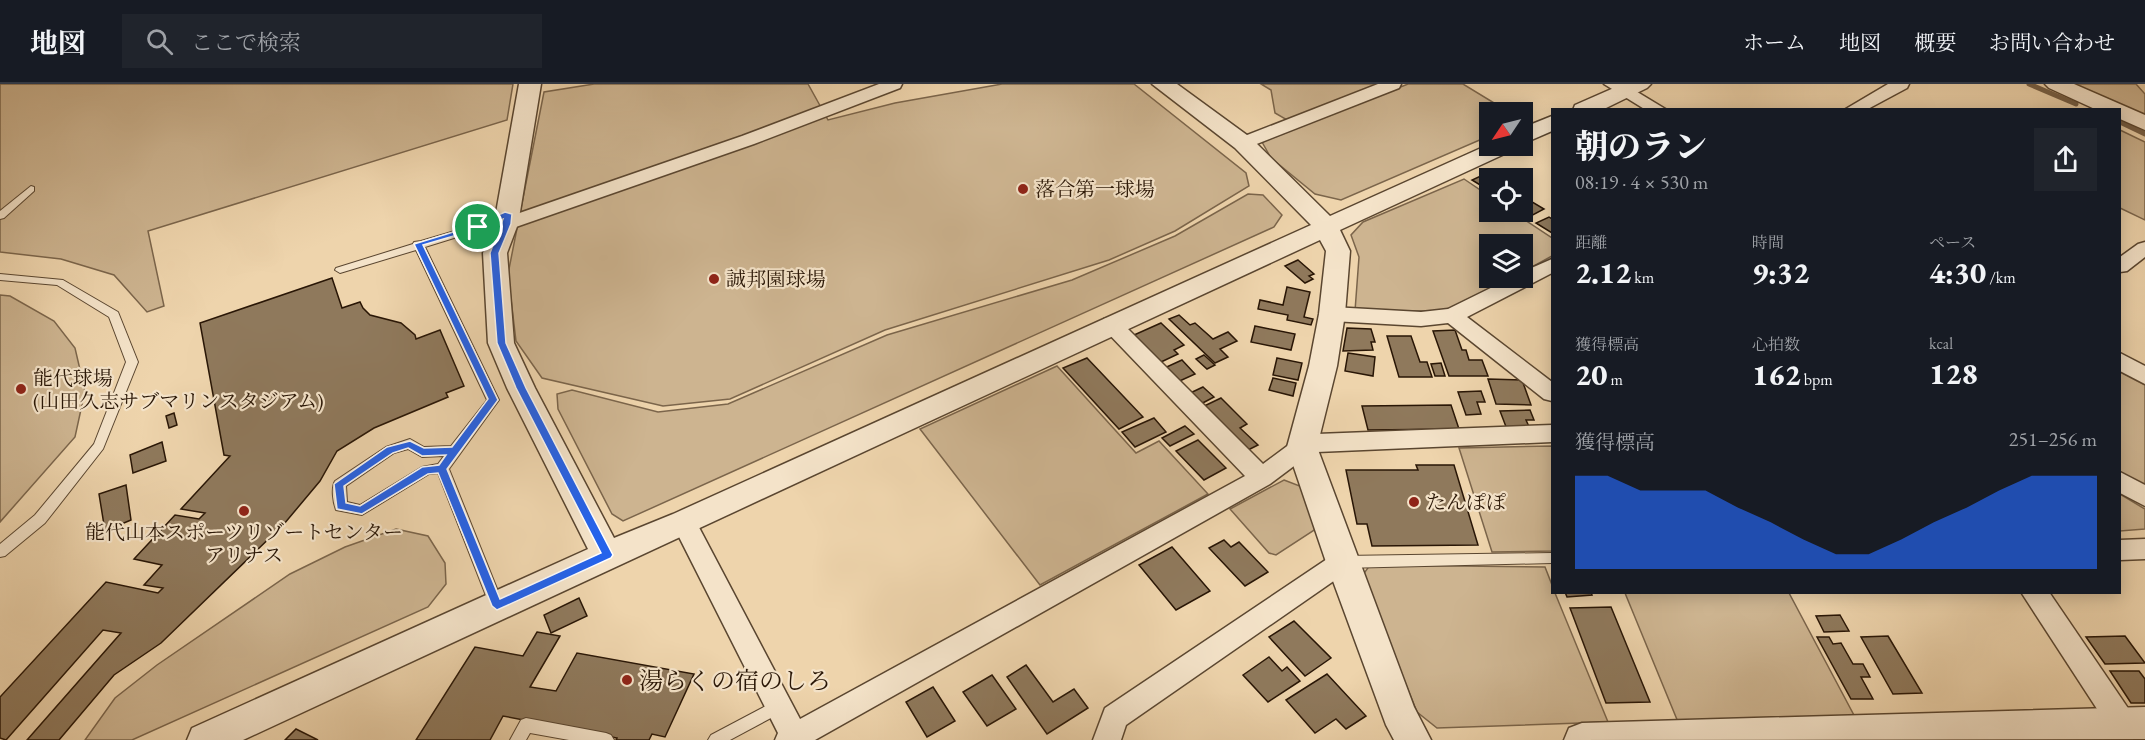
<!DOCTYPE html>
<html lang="ja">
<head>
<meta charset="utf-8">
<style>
	body { margin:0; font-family:"EB Garamond","Noto Serif JP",serif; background:#20242c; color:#f1f3f6; height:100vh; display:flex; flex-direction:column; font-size:22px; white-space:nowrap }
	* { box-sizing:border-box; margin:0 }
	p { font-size:20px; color:#9ea1a6 }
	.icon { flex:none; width:33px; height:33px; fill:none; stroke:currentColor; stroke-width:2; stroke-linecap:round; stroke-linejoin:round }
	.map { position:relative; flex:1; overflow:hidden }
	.drawer { position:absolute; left:1551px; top:24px; width:570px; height:486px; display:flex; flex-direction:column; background:#171b24; border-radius:0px; box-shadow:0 3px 15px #0003 }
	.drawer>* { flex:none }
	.needle { width:39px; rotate:235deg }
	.fabs { position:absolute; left:1479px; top:18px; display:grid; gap:12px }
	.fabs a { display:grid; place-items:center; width:54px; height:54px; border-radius:0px; background:#171b24; box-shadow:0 3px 15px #0003; font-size:30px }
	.pin { position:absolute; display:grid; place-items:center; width:51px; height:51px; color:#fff; margin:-26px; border:3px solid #fff; border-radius:50%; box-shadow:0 2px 6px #0007 }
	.round { display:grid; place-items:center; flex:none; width:63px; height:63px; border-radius:0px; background:#20242c }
	.summary { display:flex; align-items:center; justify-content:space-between; height:102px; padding:0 24px }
	h1 { font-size:33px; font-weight:800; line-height:45px }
	.stats { display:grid; grid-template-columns:repeat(3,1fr); gap:9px; height:102px; padding:6px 24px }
	.stats div { display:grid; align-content:center }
	.stats b { font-size:30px; font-weight:800 }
	.stats small { font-size:16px; font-weight:400 }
	.stats p { font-size:16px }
	.chart { height:168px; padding:12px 24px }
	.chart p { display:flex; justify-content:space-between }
	.chart svg { width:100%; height:108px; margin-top:6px; fill:#2563eb; opacity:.7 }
	header { display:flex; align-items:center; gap:36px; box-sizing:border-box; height:84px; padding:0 30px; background:#171b24; border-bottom:2px solid #363941 }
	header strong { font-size:28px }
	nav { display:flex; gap:33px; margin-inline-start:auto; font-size:21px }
	.search { width:420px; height:54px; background:#20242c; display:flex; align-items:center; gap:15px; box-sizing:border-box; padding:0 21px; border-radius:0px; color:#9ea1a6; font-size:22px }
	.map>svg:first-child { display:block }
	.green { fill:#cdb490; stroke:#7b654b; stroke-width:1.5 }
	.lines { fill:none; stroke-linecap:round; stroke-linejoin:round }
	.stream { stroke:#776148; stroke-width:5 }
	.building { fill:#8f795c; stroke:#291606; stroke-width:1.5 }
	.service-casing { stroke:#5a4630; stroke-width:2 }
	.minor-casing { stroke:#5a4630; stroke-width:3 }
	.tertiary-casing { stroke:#5a4630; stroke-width:3 }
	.service { fill:#f4e3c9; fill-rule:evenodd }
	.minor { fill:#f4e3c9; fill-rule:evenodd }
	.tertiary { fill:#f4e3c9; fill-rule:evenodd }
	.route { fill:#2563eb; stroke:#fff; stroke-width:1.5; fill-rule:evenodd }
	.poi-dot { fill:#8f2418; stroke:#f4e3c9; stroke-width:2 }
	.labels { text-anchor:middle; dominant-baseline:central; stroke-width:4.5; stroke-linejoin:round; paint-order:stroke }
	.poi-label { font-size:20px; fill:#291606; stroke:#f4e3c9; text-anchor:start }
	.near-poi-label { font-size:24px; fill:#291606; stroke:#f4e3c9; text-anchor:start }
</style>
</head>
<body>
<header>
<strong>地図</strong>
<div class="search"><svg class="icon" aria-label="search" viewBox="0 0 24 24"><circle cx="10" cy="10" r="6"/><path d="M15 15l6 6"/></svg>ここで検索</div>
<nav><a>ホーム</a><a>地図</a><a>概要</a><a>お問い合わせ</a></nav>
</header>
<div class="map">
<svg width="2145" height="656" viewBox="0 0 2145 656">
	<rect width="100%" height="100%" fill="#eed4ac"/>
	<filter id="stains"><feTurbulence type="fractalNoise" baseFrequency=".00333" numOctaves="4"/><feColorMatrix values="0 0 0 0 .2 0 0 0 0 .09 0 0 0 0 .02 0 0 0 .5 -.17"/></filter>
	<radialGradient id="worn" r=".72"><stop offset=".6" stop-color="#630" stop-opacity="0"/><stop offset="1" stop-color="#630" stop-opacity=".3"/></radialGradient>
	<g class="green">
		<polygon points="0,0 513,0 507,36 148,147 164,222 147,228 114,191 61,175 0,168"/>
		<polygon points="594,0 808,0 828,36 895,19 1002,0 1134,0 1246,89 1249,102 1175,147 1109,176 885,246 730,315 663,322 542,294 516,257 508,190 544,8"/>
		<polygon points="1261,0 1380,0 1287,36 1275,29 1271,6"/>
		<polygon points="1408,0 1463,0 1509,28 1490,28 1489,52 1341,116 1315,110 1271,74 1262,58"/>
		<polygon points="2070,0 2136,0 2145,10 2145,32"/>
		<polygon points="2120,46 2145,58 2145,136 2120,124"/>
		<polygon points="1464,95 1489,112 1490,128 1513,128 1552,154 1552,172 1523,188 1522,160 1490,160 1490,194 1512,194 1448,227 1355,227 1359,173 1351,151 1363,138"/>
		<polygon points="1248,110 1263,111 1282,131 1274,143 623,437 612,430 558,325 557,310 572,306 658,328 728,320 887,251 1072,196 1175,152"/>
		<polygon points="0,211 10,212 54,237 75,264 85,307 75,353 0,438"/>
		<polygon points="1057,282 1136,369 1159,357 1208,410 1040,501 920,345"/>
		<polygon points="2120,288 2145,301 2145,406 2120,390"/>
		<polygon points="1552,362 1552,467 1492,468 1459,364"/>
		<polygon points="1284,396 1305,404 1319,443 1276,471 1269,469 1230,425"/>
		<polygon points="2120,410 2145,425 2145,445 2120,447"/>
		<polygon points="396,445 428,452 445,479 446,500 428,523 132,656 85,656 115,614 157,581 290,490 345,463"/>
		<polygon points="1370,481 1545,483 1552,501 1552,508 1555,509 1608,638 1437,644 1417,628 1362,492"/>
		<polygon points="1625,509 1789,509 1856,635 1678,638"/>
	</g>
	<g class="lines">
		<g class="stream">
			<polyline points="2029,0 2076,20"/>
			<polyline points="2120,38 2145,50"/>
		</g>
	</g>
	<g class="building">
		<polygon points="1487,89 1496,94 1490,94 1490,107 1472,96"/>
		<polygon points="1522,112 1544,125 1529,133 1520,128 1522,128"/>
		<polygon points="1549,133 1552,135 1552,149 1536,139"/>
		<polygon points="1298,176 1314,190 1309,192 1313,195 1305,199 1285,182"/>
		<polygon points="332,194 342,224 360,218 363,224 370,231 401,239 415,251 416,255 440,246 464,302 446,309 448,313 374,344 337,367 320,397 284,440 161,559 114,591 59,656 27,656 121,549 103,546 6,656 0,654 0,613 106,498 158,509 163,504 144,501 162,481 134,475 175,431 199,435 205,429 181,425 230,372 224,371 200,239"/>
		<polygon points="1287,203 1310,208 1304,233 1313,235 1311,241 1287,236 1288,231 1258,225 1260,216 1283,221"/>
		<polygon points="1179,231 1190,241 1195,239 1213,255 1228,248 1237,257 1220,265 1228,273 1215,279 1169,235"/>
		<polygon points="1161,239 1184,261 1174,266 1178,270 1161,278 1134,251"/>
		<polygon points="1255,242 1295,250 1291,266 1251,258"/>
		<polygon points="1347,244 1371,245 1375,258 1371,258 1373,266 1343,267"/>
		<polygon points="1455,246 1462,266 1466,266 1469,276 1482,276 1488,292 1449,292 1433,247"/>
		<polygon points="1387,252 1411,252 1420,278 1427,278 1432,293 1399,293"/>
		<polygon points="1348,269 1375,273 1373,292 1345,287"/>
		<polygon points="1204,271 1215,281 1207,285 1196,275"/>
		<polygon points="1087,274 1143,333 1119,345 1063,284"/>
		<polygon points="1277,274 1302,279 1298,296 1273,291"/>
		<polygon points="1182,276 1195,290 1173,300 1160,286"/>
		<polygon points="1441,279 1445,292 1435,292 1431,280"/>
		<polygon points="1273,294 1296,299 1293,312 1269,306"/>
		<polygon points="1488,295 1522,296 1531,321 1496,320"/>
		<polygon points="1203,303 1214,313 1197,322 1186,311"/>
		<polygon points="1481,307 1485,318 1477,318 1481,330 1466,331 1458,308"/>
		<polygon points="1221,314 1247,340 1240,344 1258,361 1242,369 1198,325"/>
		<polygon points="1451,321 1459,345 1368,346 1362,322"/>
		<polygon points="1530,326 1534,336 1526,336 1531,347 1508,348 1500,327"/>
		<polygon points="174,329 177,341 169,344 166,332"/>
		<polygon points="1154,334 1166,348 1135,363 1122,348"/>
		<polygon points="1185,342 1194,350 1170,362 1162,354"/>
		<polygon points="1198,356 1226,384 1204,396 1176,367"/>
		<polygon points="162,358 166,377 133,389 130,371"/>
		<polygon points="1416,381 1454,381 1478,461 1372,462 1367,440 1357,440 1346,386 1418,386"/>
		<polygon points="126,401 131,436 105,447 99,410"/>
		<polygon points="1224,456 1231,463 1239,458 1268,488 1245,502 1209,464"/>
		<polygon points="1172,463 1210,507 1176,526 1139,481"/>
		<polygon points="1565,508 1591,508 1592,511 1567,513"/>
		<polygon points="579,514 587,532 551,549 544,531"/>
		<polygon points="1611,523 1650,618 1606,619 1570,524"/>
		<polygon points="1840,531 1849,547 1824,548 1816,532"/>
		<polygon points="1294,537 1331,574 1305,592 1269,553"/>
		<polygon points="537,548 560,552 530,603 556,607 577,569 694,590 665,653 652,650 649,656 616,656 617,654 503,632 490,656 416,656 475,563 523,572"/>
		<polygon points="1888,552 1922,609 1893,610 1861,553"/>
		<polygon points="2125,552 2145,579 2105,580 2086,553"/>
		<polygon points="1817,553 1829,553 1833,560 1841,559 1853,580 1863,580 1870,593 1861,593 1873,615 1851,615"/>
		<polygon points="1269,573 1282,587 1287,583 1300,597 1268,618 1243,591"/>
		<polygon points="1026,581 1053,618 1074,605 1088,624 1047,650 1007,593"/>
		<polygon points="2110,587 2139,587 2145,595 2145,619 2131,619"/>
		<polygon points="1327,590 1366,632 1346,645 1336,635 1315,649 1286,616"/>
		<polygon points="992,591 1016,625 987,642 963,608"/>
		<polygon points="933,603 955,637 927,653 906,618"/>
		<polygon points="296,645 318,656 285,656"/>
	</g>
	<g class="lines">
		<defs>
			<g id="service">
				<polygon points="31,102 34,103 34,107 4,134 0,135 0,127"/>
				<path d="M508,127L512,128V132L483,145L425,163L499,316L449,385L504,522L502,526L497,528L492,526L490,522L438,389L429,390L362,431L336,426C333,418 331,404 335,397L386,363L410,355L424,363L451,362L487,316L416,166L340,189L335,186L336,184L413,160L414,158L421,157L475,141ZM408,365L422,373L444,372L438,380L422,383L360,421L347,418L346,402L394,369Z"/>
				<polygon points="0,190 63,196 118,228 138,278 103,365 45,439 5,472 0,473 0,460 35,431 94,360 126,278 109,233 57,201 0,196"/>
				<polygon points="1552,469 1552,479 1343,484 1338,482 1336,478 1338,474 1343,472"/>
				<polygon points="779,615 784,617 786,622 784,627 730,656 708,656 711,651"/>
				<polygon points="526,634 606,649 611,651 614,656 569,656 530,649 526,656 510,656 521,636"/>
			</g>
			<g id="minor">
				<polygon points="879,0 902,0 900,4 754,60 513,144 499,144 496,140 499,136 742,52"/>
				<polygon points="1378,0 1401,0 1399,4 1249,63 1237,63 1234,59 1237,55"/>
				<polygon points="1604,0 1624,0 1667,26 1646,26"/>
				<polygon points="1888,0 1909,0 1907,4 1866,26 1844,26"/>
				<polygon points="2145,158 2145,173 2127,187 2120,188 2120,173 2138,160"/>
				<polygon points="1552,175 1552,189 1467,233 1552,298 1552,317 1544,315 1448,239 1421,242 1332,237 1325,235 1322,230 1325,225 1332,223 1421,228 1448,225 1511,194 1522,194 1522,188"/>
				<polygon points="1111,233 1118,235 1263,380 1294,357 1317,350 1552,341 1552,358 1317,368 1310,370 1270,400 815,656 775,656 778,649 672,439 675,432 684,429 693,432 800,635 1245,392 1104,245 1101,240 1104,235"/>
				<polygon points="2120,269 2145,282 2145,300 2120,287"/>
				<polygon points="2120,388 2145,401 2145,422 2120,409"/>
				<polygon points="2145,455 2145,475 2120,476 2120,456"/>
				<polygon points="1342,468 1351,471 1355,478 1351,485 1126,641 1121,656 1093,656 1105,624 1333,471"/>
				<polygon points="2021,508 2049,508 2132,630 2136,639 2132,648 2122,652 2112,648"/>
			</g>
			<g id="tertiary">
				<polygon points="519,0 541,0 518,140 507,169 514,259 535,304 614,454 673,430 1311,141 1235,64 1152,0 1177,0 1251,54 1330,132 1490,60 1514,62 1511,67 1340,146 1350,167 1345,230 1337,282 1317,363 1414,623 1431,656 1394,656 1386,641 1326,478 1287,363 1309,282 1319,230 1326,167 1320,156 243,656 187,656 192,644 588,465 507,304 488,259 483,169 494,140"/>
				<polygon points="1623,0 1651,0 1647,4 1602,26 1573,26 1575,21"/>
				<polygon points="2045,0 2074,0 2145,31 2145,46 2120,35 2120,26 2097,26 2049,4"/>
				<polygon points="1552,32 1552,47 1522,60 1522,44"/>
				<polygon points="2145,623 2145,655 1564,656 1569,644 1582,639"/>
			</g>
		</defs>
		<use href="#service" class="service-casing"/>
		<use href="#minor" class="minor-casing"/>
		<use href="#tertiary" class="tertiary-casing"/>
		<use href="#service" class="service"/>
		<use href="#minor" class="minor"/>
		<use href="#tertiary" class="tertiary"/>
	</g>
	<path class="route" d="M505,128L512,130L511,140L499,169L506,259L526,304L613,471L611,474L497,526L492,522L438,389L428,390L362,430L337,425L334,400L387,363L410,357L424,364L452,363L488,315L414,160L476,141ZM503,135L490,169L497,259L516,304L601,469L500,515L447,385L498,316L423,161L481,144ZM408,364L422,372L446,371L439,381L422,383L360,422L346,419L344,402L393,369Z"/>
	<g class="poi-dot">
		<circle cx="1023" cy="105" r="6"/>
		<circle cx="714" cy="195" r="6"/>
		<circle cx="21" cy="305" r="6"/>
		<circle cx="1414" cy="418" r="6"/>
		<circle cx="244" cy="427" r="6"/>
		<circle cx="627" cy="596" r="6"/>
	</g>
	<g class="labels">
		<g class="poi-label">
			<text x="1035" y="105">落合第一球場</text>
			<text x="726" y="195">誠邦園球場</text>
			<text x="33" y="294">能代球場<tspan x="33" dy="23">(山田久志サブマリンスタジアム)</tspan></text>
			<text x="1426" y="418">たんぽぽ</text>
			<text x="244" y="448" text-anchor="middle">能代山本スポーツリゾートセンター<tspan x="244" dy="23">アリナス</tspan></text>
		</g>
		<g class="near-poi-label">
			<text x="639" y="596">湯らくの宿のしろ</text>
		</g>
	</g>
	<rect width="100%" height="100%" filter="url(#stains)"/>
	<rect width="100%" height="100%" fill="url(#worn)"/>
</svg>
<div class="fabs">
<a><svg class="needle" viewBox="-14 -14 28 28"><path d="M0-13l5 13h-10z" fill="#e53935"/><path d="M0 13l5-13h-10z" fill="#9ea1a6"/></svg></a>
<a><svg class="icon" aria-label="locate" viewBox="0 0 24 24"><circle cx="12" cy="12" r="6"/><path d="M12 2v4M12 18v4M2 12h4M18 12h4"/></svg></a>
<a><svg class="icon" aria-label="layers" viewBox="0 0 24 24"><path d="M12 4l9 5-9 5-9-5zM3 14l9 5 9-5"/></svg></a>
</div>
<div class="pin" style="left:478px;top:143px;background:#1e9e55"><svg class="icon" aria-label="arrive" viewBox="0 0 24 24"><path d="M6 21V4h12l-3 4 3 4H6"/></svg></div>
<section class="drawer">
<div class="summary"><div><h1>朝のラン</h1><p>08:19 · 4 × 530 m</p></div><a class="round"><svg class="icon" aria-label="share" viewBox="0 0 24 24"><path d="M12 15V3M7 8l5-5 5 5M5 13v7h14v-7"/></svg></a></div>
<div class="stats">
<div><p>距離</p><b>2.12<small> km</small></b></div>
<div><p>時間</p><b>9:32</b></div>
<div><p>ペース</p><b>4:30<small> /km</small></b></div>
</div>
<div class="stats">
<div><p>獲得標高</p><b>20<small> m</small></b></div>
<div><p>心拍数</p><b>162<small> bpm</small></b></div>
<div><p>kcal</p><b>128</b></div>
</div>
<div class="chart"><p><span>獲得標高</span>251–256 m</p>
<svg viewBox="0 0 160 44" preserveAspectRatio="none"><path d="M0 44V6L10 6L20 12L30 12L40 12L50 19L60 25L70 32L80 38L90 38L100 32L110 25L120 19L130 12L140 6L150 6L160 6V44z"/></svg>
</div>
</section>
</div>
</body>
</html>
